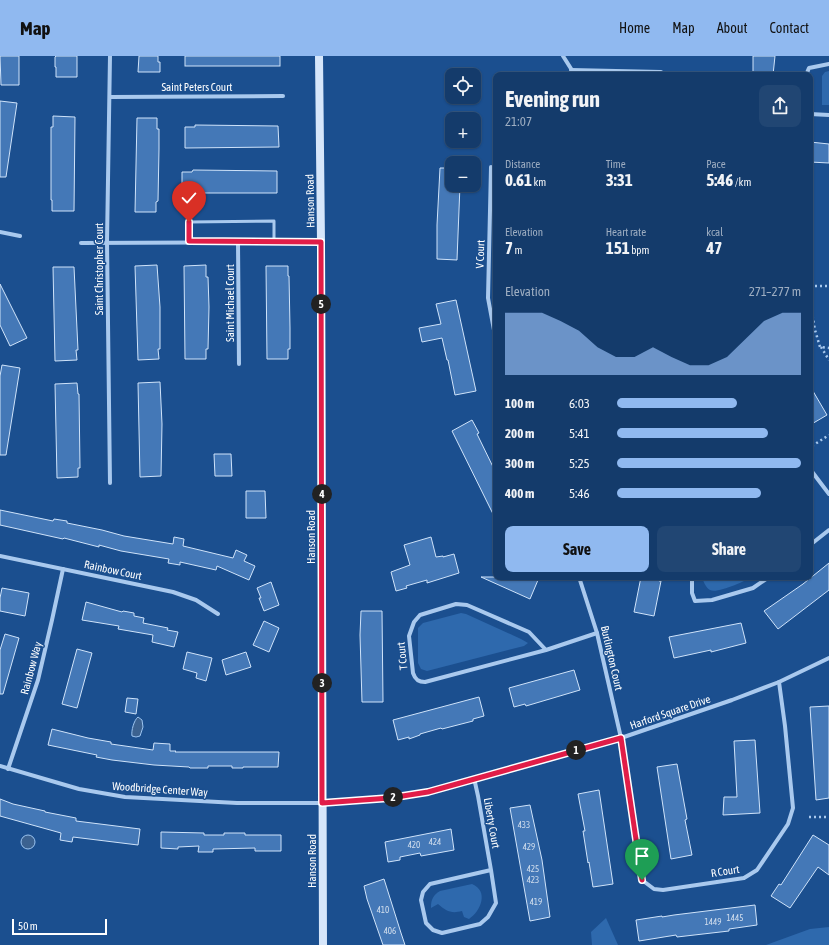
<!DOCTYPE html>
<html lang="en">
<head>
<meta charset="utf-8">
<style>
	body { margin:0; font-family:"Asap Condensed",sans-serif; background:#214673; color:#f1f3f6; height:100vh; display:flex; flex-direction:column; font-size:15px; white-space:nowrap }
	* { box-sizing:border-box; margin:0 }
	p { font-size:13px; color:#9dadc1 }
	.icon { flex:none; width:22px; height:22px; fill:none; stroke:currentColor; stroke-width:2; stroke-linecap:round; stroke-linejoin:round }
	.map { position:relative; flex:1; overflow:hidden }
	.sheet { position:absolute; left:493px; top:16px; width:320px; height:508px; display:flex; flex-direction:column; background:#143b6b; border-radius:8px; box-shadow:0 1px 3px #0004,0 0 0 1px #33557e }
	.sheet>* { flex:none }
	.fabs { position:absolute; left:445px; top:12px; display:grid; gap:8px }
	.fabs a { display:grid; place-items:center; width:36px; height:36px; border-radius:8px; background:#143b6b; box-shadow:0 1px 3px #0004,0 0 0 1px #33557e; font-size:20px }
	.scale { position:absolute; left:12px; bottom:10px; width:95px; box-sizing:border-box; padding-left:4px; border:2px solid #fff; border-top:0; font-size:11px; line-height:14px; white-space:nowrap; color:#fff; -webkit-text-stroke:3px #1b4f8f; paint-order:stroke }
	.pin { position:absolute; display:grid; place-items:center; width:34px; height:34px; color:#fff; margin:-41px -17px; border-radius:50% 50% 50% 0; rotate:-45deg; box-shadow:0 0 4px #0007 }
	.pin .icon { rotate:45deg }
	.km { position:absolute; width:20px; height:20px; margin:-10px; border-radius:50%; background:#222; color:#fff; font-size:11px; line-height:20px; text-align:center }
	.round { display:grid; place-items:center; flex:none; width:42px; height:42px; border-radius:8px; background:#214673 }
	.head { display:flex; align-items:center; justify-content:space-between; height:68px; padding:0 12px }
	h1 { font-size:22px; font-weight:700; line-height:30px }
	.figures { display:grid; grid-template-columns:repeat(3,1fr); gap:6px; height:68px; padding:4px 12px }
	.figures div { display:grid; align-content:center }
	.figures b { font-size:17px; font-weight:700 }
	.figures small { font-size:11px; font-weight:400 }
	.figures p { font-size:11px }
	.chart { height:112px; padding:8px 12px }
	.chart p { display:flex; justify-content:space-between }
	.chart svg { width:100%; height:72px; margin-top:4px; fill:#90b9f0; opacity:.7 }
	.action { display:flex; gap:8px; margin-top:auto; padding:8px 12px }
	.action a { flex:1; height:46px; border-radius:8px; background:#90b9f0; color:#111; font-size:16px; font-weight:700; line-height:46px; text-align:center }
	.action a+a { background:#214673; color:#f1f3f6 }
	ul { padding:0 12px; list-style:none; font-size:13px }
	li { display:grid; grid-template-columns:64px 48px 1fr; align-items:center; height:30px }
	li i { height:10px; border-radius:5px; background:#90b9f0 }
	header { display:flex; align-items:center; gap:24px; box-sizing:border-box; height:56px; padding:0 20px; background:#90b9f0; color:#111 }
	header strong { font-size:19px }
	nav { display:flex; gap:22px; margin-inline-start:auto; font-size:14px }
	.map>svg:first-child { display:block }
	.green { fill:#2e69ad }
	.water { fill:#3c6290; stroke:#9cc4f0 }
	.building { fill:#4478b7; stroke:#cfe3fa }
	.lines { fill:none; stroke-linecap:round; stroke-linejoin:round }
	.path { stroke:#a9c9ee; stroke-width:2.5; stroke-dasharray:2 3; stroke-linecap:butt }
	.lane { stroke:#a9c9ee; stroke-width:3 }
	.street { stroke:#a9c9ee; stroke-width:4 }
	.secondary { stroke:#d6e6fa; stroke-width:8 }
	.route-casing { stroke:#fff; stroke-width:8 }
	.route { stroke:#e11d48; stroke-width:5 }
	.labels { text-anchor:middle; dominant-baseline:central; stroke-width:3; stroke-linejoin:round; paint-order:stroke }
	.number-label { font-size:9px; fill:#d0dded }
	.street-label { font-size:11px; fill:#fff; stroke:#1b4f8f }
</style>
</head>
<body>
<header>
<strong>Map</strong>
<nav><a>Home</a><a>Map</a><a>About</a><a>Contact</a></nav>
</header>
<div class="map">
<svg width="829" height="889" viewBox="0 0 829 889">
	<rect width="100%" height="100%" fill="#1b4f8f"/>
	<g class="green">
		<polygon points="829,15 829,49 822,49 822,20 825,16"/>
		<path d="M702,521H752C745,525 717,538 710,534C706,532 703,525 702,521Z"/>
		<polygon points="461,557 466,558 521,583 528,587 524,590 427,615 421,613 418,607 418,572 423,567"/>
		<path d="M472,828C489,835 481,855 469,863L464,861L462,855C451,858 446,855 438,848L431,852V851C431,844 433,839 440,835Z"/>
		<polygon points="606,862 618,889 592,889 591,876"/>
		<polygon points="829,871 829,889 766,889 810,873"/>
	</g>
	<g class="water">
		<path d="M138,661L142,664L143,671L140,680L136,681L132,680C131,675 134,664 138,661Z"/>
		<circle cx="28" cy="786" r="7"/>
	</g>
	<g class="building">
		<polygon points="0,0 19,0 19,29 1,29"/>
		<polygon points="56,0 77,0 77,21 56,21 56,11 55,11 55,1"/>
		<polygon points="139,0 158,0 158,6 160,6 160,16 138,16"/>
		<rect x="185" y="0" width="95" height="10"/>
		<polygon points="753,0 775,0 773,19 753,19"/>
		<polygon points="0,45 17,47 6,121 0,121"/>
		<polygon points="53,60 75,61 74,155 52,155 52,144 51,144 51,71 53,71"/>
		<polygon points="137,62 157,62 157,73 159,73 159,93 158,145 156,146 156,156 135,156"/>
		<polygon points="195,69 278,70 279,91 185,92 185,71 195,71"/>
		<polygon points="810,86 829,88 829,107 810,106"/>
		<polygon points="440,112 452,112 452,129 460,129 457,204 437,203 437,169"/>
		<polygon points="193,114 277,115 277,137 182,137 182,116 192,116"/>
		<polygon points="157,209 160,251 160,293 158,293 159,303 138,304 135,210"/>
		<polygon points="206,209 206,221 208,221 209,251 208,293 206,293 206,303 185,303 184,210"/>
		<polygon points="266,210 288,210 288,220 289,220 290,272 290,293 288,293 288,303 267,303"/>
		<polygon points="53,211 74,211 78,294 76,294 77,304 55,305"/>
		<polygon points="0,228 27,282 10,290 0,269"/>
		<polygon points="456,244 476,335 455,339 448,304 447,304 442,282 422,286 419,272 441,268 436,248"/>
		<polygon points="2,309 20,312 6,399 0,399 0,320"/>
		<polygon points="160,326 162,368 161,420 140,421 138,327"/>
		<polygon points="77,327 78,338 79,338 80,412 78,412 78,421 57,422 55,328"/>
		<polygon points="810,330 827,359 810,369"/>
		<polygon points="472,364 479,377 477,378 496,417 496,464 452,375"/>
		<polygon points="214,398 231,398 232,420 215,420"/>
		<polygon points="246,435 265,435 266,462 246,462"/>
		<polygon points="0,454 53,465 54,463 67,465 67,467 102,474 124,480 173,488 174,481 184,483 183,490 233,502 236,494 247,499 244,505 255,510 249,524 217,510 216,514 180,506 180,509 168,507 169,503 121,495 99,489 99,491 64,482 63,483 0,469"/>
		<polygon points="431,481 436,501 443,500 443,501 454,498 459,517 427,527 427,524 406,530 407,532 396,535 391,516 410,509 404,489"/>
		<polygon points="829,507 829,534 778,573 764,555 803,528"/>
		<polygon points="481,521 531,521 538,524 530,543"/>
		<polygon points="641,521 659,521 659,525 661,525 654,560 634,556"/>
		<polygon points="271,526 279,549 264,555 259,542 261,542 257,532"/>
		<polygon points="2,532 29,537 25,560 0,555 0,542"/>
		<polygon points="86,546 122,556 123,555 134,557 134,560 144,562 143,567 168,572 167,574 178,576 174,591 152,586 153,579 118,573 119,570 82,564"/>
		<polygon points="361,555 382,555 383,646 362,646 360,579"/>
		<polygon points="264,565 279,572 269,596 253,589"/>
		<polygon points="741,567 746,587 711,596 711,594 674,602 669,581"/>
		<polygon points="5,578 19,582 3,638 0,638 0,594"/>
		<polygon points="77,593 92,597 77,652 62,648"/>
		<polygon points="187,596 212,602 206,625 196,622 197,617 183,613"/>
		<polygon points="246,596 251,611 226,619 222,604"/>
		<polygon points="574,614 580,634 526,650 525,648 514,651 509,632"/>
		<polygon points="479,641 484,660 473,663 473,665 442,673 441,672 420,678 420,679 409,683 409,681 398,684 393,664"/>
		<polygon points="127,642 138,643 136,658 125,656"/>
		<polygon points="829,650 829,742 816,744 810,651"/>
		<polygon points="52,673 88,682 111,686 111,688 153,694 154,687 170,688 170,695 176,695 175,696 279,696 278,711 243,711 243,712 232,712 232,710 208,710 208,712 190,712 189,711 154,709 112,704 96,701 97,699 48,689"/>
		<polygon points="755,684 760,757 723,759 724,741 737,741 734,685"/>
		<polygon points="677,708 687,763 685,764 692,799 671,803 657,711"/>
		<polygon points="599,734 613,828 593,831 589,806 588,807 583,775 585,775 578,738"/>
		<polygon points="0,743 13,748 45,755 45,756 76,762 76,765 140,773 138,789 73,781 72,786 60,784 61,777 0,760"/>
		<polygon points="530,749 542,804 550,861 530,865 510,752"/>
		<polygon points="451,773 454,794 421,800 420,797 400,801 400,804 388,806 385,786"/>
		<polygon points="161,776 204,777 204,779 224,779 224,777 245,777 245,779 281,779 281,795 255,795 255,792 213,793 213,796 198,796 199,790 178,791 178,793 161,792"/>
		<polygon points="813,779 829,789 829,819 818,811 790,852 771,840 779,828 781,829"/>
		<polygon points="384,823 401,877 405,889 383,889 367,843 364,830"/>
		<polygon points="755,849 757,869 729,873 729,875 677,881 676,879 639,885 636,864 662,860 662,861 674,859"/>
	</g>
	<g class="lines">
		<g class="path">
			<polyline points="810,230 829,230"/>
			<polyline points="810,245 815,274 820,291 829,292"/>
			<polyline points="821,291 829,304"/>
			<polyline points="812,390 829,379"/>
			<polyline points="809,761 829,761"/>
		</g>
		<polyline class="lane" points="189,185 189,166 274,165 274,186"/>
		<g class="street">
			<polyline points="110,0 107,186 110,427"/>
			<polyline points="563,0 575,19"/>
			<polyline points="571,14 661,16 661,19"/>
			<polyline points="806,19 809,12 829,8"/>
			<polyline points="110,41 283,40"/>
			<polyline points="810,58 829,59"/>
			<polyline points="491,111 488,242 496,285"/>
			<polyline points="0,176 20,180"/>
			<polyline points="238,186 239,308"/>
			<polyline points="81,187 321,186"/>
			<polyline points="810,413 829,438"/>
			<polyline points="810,489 829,474"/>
			<polyline points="0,500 173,536 196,544 218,558"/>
			<polyline points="579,521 597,577 621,682 642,824 654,833 663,834 744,822 757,814 788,768 793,752 785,670 779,626"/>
			<polyline points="692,521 692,537 695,545 712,544 753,532 769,521"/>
			<path d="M546,594L529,576L467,549L456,548L420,559L414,566L409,580L413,617C415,623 418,626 425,626L546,594L597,577"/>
			<polyline points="0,710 79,733 125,741 237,747 322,747 389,742 428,736 621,682 732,644 779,626 829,602"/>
			<polyline points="8,713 38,624 52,564 63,513"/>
			<polyline points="474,722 478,740 491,814 496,847 488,861 480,868 442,877 433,874 426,867 421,844 423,836 430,828 491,814"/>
		</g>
		<polyline class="secondary" points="319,0 321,186 323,889"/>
	</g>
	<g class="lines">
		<defs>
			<polyline id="route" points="189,166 189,185 321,186 322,747 390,742 428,736 621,682 642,824"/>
		</defs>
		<use href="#route" class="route-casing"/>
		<use href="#route" class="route"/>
	</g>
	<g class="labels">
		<g class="number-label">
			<text x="524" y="769">433</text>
			<text x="435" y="786">424</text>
			<text x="414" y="789">420</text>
			<text x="529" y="791">429</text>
			<text x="533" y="813">425</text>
			<text x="533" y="824">423</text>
			<text x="536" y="846">419</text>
			<text x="383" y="854">410</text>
			<text x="735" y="862">1445</text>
			<text x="713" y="866">1449</text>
			<text x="390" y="875">406</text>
		</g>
		<g class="street-label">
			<text x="197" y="31">Saint Peters Court</text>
			<text transform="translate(310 145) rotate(-91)">Hanson Road</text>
			<text transform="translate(480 198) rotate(-88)">V Court</text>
			<text transform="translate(99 213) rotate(-90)">Saint Christopher Court</text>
			<text transform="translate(230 247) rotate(-90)">Saint Michael Court</text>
			<text transform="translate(311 481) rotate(-90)">Hanson Road</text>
			<text transform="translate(113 514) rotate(12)">Rainbow Court</text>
			<text transform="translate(402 600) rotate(-96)">T Court</text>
			<text transform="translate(612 602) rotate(77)">Burlington Court</text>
			<text transform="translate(31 612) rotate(-75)">Rainbow Way</text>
			<text transform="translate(670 656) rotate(-19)">Harford Square Drive</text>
			<text transform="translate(160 733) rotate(4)">Woodbridge Center Way</text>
			<text transform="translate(492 767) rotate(80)">Liberty Court</text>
			<text transform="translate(312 805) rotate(-90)">Hanson Road</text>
			<text transform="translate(725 815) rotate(-9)">R Court</text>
		</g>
	</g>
</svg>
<div class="fabs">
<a><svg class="icon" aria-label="locate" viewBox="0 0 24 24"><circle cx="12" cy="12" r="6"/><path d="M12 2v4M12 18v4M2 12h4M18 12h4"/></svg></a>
<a>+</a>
<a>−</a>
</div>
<div class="scale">50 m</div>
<div class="pin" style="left:642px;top:824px;background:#1e9e55"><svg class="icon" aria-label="arrive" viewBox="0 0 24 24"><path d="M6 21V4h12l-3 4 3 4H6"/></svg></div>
<div class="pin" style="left:189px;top:166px;background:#d93025"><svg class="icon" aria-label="check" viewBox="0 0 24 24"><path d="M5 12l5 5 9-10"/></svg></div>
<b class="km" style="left:576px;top:694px">1</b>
<b class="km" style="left:393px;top:741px">2</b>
<b class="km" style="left:322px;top:627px">3</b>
<b class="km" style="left:322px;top:438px">4</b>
<b class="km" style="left:321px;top:248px">5</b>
<section class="sheet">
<div class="head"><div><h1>Evening run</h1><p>21:07</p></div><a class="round"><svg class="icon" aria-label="share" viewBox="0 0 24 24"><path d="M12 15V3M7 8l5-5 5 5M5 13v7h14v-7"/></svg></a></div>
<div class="figures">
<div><p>Distance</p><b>0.61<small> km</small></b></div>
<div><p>Time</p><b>3:31</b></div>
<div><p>Pace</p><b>5:46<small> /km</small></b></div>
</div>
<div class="figures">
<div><p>Elevation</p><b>7<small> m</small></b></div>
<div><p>Heart rate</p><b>151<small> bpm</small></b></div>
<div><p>kcal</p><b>47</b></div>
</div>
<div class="chart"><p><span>Elevation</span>271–277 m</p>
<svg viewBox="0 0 160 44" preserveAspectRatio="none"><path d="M0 44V6L10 6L20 6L30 11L40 17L50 27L60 33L70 33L80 27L90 33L100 38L110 38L120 33L130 22L140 11L150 6L160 6V44z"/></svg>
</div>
<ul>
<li><b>100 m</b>6:03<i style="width:65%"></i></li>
<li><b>200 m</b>5:41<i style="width:82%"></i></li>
<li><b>300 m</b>5:25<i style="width:100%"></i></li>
<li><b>400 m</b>5:46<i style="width:78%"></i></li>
</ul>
<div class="action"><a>Save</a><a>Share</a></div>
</section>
</div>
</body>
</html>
